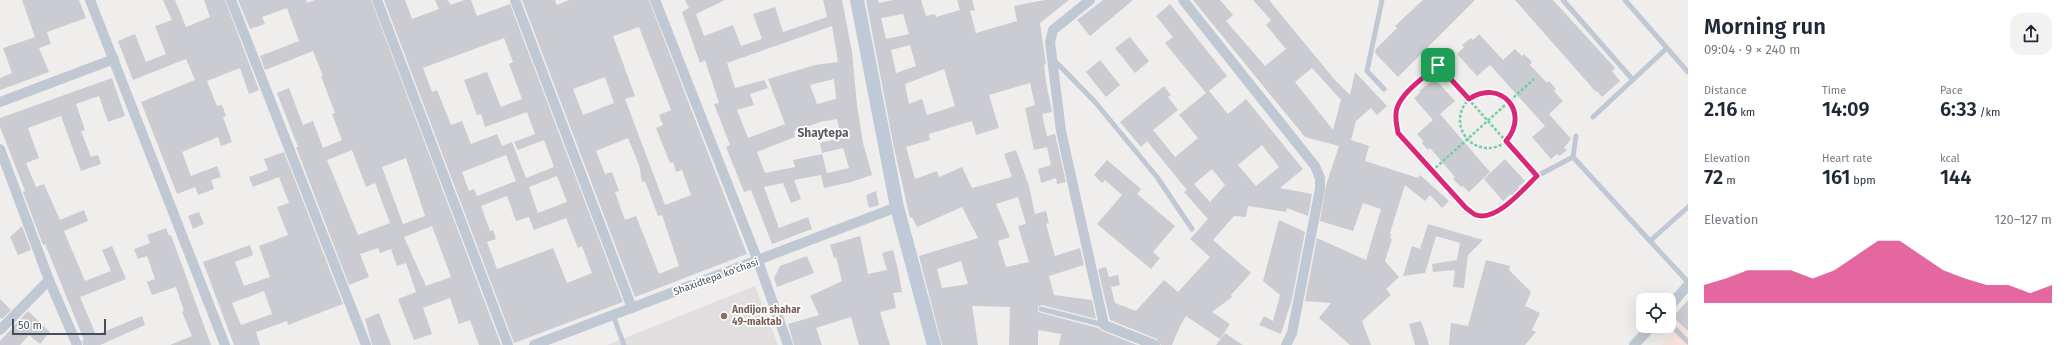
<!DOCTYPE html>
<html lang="en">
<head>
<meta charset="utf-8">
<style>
	body { margin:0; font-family:"Fira Sans",sans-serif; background:#f2f2f3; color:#1f2937; height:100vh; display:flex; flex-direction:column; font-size:15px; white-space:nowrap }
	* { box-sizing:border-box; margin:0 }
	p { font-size:13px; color:#747a83 }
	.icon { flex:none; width:22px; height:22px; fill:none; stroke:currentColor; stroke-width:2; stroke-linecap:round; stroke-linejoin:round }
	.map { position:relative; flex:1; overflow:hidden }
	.sheet { display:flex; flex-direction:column; background:#fff; width:380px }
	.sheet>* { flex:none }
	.tools { position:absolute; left:1636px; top:293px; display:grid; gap:8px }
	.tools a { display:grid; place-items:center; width:40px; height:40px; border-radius:8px; background:#fff; box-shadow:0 4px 16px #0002; font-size:20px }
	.scale { position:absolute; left:12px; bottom:10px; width:94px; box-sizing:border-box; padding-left:4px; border:2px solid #454f5b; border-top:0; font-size:11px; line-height:14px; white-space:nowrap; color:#454f5b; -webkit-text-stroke:3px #fff; paint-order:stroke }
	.pin { position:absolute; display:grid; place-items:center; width:34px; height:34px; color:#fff; margin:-17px; border-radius:8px; box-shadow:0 2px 6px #0006 }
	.round { display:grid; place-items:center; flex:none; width:42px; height:42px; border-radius:12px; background:#f2f2f3 }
	.summary { display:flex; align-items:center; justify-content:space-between; height:68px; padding:0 16px }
	h1 { font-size:22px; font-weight:600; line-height:30px }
	.stats { display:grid; grid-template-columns:repeat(3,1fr); gap:6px; height:68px; padding:4px 16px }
	.stats div { display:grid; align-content:center }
	.stats b { font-size:20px; font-weight:600 }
	.stats small { font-size:11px; font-weight:400 }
	.stats p { font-size:11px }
	.chart { height:112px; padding:8px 16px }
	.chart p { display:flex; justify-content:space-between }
	.chart svg { width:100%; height:72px; margin-top:4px; fill:#db2777; opacity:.7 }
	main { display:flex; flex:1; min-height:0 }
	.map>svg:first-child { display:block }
	.education { fill:#e1dedf }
	.medical { fill:#fbe1dc }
	.building { fill:#caccd2; fill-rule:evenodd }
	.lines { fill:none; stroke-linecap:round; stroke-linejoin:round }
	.path { stroke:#70cfa7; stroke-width:2.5; stroke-dasharray:3 2; stroke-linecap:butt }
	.lane { stroke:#c0c8d3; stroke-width:5 }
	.street { stroke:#c0c8d3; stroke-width:10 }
	.secondary { stroke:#bfc9d7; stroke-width:14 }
	.route-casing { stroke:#fff; stroke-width:8 }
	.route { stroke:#db2777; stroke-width:5 }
	.education-dot { fill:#8d6e63; stroke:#fff; stroke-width:1.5 }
	.labels { text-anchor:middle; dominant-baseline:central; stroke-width:3.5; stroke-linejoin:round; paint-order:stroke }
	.street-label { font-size:10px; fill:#454f5b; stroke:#fff }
	.education-label { font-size:10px; font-weight:bold; fill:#785e54; stroke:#fff; text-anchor:start }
	.quarter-label { font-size:12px; font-weight:bold; fill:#5a5d62; stroke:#fff }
</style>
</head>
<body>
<main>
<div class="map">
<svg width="1688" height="345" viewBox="0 0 1688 345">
	<rect width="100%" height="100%" fill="#f0eded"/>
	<polygon class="education" points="755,286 778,345 607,345"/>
	<polygon class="medical" points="1688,315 1688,345 1662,345"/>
	<g class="building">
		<polygon points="22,0 79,0 86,18 47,32 51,44 39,48 49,72 0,90 0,78 12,73 3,48 35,37"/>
		<polygon points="163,0 175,0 186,27 210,17 204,0 225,0 259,90 249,94 240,68 207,81 217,106 222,105 226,116 223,117 232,142 221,146 218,137 182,152 191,176 217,166 221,177 211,180 214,189 198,195 195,187 177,194 141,102 195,80 186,59 133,80 118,41 135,34 146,62 166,54 155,26 172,20"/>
		<path d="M238,0H306L307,3L315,0H371L501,345H479L470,320L459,324L450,298L423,308L432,334L414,340L398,299L416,292L406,263L397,266L391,249L380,253L378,248L360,254L369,277L349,285L296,147H298L277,93L289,88L303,125L313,121L323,148L342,140L332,114L335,113L321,76H323L313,51L265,70L260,56L299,41L287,8L262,17L265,24L250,29ZM352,150L366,187L375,183L390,223L358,235L327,160ZM406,158L425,216L403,224L382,167ZM432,226L451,277L426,286L404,237Z"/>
		<path d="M384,0H405L412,19L439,9L435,0H447L451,5L464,0H471L477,16L510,4L623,302L514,343ZM504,38L513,62L509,64L522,99L501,107L487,72L464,80L477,115L481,114L485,127L527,112L535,134L514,142L518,150L544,140L554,167L526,178L512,142L502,146L497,134L471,144L462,121L451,125L437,90L432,92L423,68ZM506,155L516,181L477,196L474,189L469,191L462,172ZM557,176L567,202L538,213L529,187ZM507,196L516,221L529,217L534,230L566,218L578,248L582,246L592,273L567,283L553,248L497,269L487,242L496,239L493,230L490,231L481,206Z"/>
		<path d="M522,0H555L557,5L569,0H649L747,254L635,297ZM639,27L671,110L659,115L663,125L656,128L670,163L673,162L676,172L682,170L691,195L665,205L625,99L635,96L613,36ZM605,77L614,103L583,115L573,89ZM628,138L639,165L642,182L645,181L658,216L662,215L679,266L659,274L636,216L625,220L615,192L619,191L612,172L605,174L596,151Z"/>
		<path d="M685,0H725L696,14L704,36L733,25L741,46L762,39L753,14L775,7L783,32L827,17L823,0H842L852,52L857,105L863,143L872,175L851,182L824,188L821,175L794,180L801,199L791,203L783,183L764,187L779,228L808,217L812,229L772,244L751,190L744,192L726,147L730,145L714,104L719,103L705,60L700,63L682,12L689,8ZM832,26L838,62L815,65L768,79L785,124L748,138L737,110L754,105L750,94L768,88L764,80L735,88L727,63ZM834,79L836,99L817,104L810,85ZM837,119L841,138L820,143L822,153L843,148L849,168L827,173L822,154L793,160L795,167L765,173L757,152L795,137L794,131L820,122Z"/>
		<path d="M866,0H878L879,3L893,0H921L926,16L935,14L936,17L960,10L957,0H972L975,10L970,11L976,33L1017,21L1014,6L1045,0H1069L1040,23L1046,64L1044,65L1046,82L1052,112L1042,114L1047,136L1055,134L1066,182L1057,184L1056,178L1041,183L1038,169L1051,165L1047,147L1034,150L1025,108L1035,105L1030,83L989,95L999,128L976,135L972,121L929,134L930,140L906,147L915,179L937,171L939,177L962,167L972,188L1012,177L1004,154L1016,150L1029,186L1035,214L1046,211L1049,223L1046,224L1055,256L1080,248L1084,265L1049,276L1054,295L1092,300L1096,319L1042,305L1038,307V312L1098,328L1102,331L1137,345H1059L1061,334L1038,330V345H1009L1010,307L972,306L978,345H942L919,256L978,238L962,207L917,227L912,217L910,218L894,148ZM903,14L909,34L886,39L881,18ZM910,45L916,66L896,73L891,50ZM944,69L955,106L927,115L922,99L909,104L905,84ZM1018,197L1026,224L1018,226L1029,262L1006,267L998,241L1010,237L996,204ZM961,261L968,284L942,288L937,269Z"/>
		<polygon points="1103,0 1133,0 1090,36 1077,20"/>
		<path d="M1193,0H1220L1233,15L1226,21L1265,66L1286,49L1266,25L1271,20L1253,0H1269L1334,79L1350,95L1355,72L1387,106L1377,115L1371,108L1356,121L1351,140L1369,146L1365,161L1418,178L1420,175L1449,201L1442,208L1430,195L1425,201L1405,185L1390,233L1391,234L1390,239H1392L1385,261L1399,277L1386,289L1391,295L1362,321L1371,345H1350L1319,318L1331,303L1305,301L1317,238L1366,260L1381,209L1363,203L1353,231L1320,221L1326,185L1339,146L1305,137ZM1312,68L1341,100L1333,130L1295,82Z"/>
		<polygon points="1423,0 1475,0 1398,77 1375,53 1376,49 1397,28 1395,26"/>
		<polygon points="1515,0 1553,0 1615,68 1612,71 1620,81 1602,97 1597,91 1596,92"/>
		<path d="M1170,4L1227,76L1209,91L1228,114L1246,99L1303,169L1280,188L1312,194L1308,216L1287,208L1286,212L1248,206L1246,217L1234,216L1213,240L1251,273L1231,295L1232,297L1212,312L1230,324L1220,339L1186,316L1180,326L1172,345H1161L1157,339L1110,320L1098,269L1106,267L1109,277L1118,275L1120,285L1111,287L1115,303L1136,311L1164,280L1178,292L1210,257L1190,239L1208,219L1184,192L1187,190L1147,141L1141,147L1120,122L1164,86L1171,95L1168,97L1178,110L1153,130L1175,157L1198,138L1179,115L1206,93L1165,43L1173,37L1156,16ZM1262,145L1279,167L1256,186L1238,165ZM1212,169L1225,185L1210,202L1194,184Z"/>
		<polygon points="1479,34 1503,60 1515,49 1522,56 1524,54 1532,62 1530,65 1547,83 1549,81 1556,89 1554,91 1563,101 1549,114 1571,139 1564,148 1567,150 1559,156 1557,154 1551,159 1532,137 1545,126 1490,65 1477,76 1457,54 1464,47 1462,45 1471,38 1473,40"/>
		<polygon points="1130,37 1149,61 1135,73 1115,48"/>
		<polygon points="1100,60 1120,85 1106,97 1086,72"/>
		<polygon points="112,78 125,116 108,122 99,96 76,104 85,130 81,131 91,157 98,155 101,164 81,171 61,116 28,128 39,158 26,163 36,187 44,184 60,220 84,210 88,221 64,231 85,281 111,271 102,250 112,246 126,279 80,297 96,335 142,316 145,325 100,345 83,345 82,340 84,340 45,244 43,245 23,192 25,191 0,127 0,118"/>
		<polygon points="1435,79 1455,101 1440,114 1490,172 1469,192 1463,186 1461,187 1453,179 1455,177 1430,148 1428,150 1422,143 1423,141 1417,134 1433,120 1414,98 1421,92 1419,91"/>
		<path d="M284,152L343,304L288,325L287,321L256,332L260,345H234L203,262L250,245L253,255L235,262L244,286L270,277L259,246L288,235L277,207L289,203L279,177L253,187L249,177L268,170L264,159ZM264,291L272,314L241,325L232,303Z"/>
		<polygon points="1505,159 1525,181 1518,187 1521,190 1513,197 1511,194 1503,201 1484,179"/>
		<polygon points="1107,160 1141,189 1137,194 1175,226 1153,252 1160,258 1151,269 1097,224 1122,195 1105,180 1102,183 1094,175"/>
		<polygon points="876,191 879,205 869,208 866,195"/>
		<polygon points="199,212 204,224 193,229 188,216"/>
		<polygon points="1279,220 1305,232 1292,299 1281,334 1259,325 1264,316 1273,321 1280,295 1263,281"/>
		<polygon points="1428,224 1483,240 1468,255 1464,288 1453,287 1455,270 1433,272 1432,264 1457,260 1460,243 1436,236 1425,273 1403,276 1412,246 1420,249"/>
		<polygon points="22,226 31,250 18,255 10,237"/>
		<polygon points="166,228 169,236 171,235 211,345 170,345 192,336 182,312 184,311 176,287 152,295 147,282 155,279 147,256 138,259 134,249 150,243 147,235"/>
		<polygon points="860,236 868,274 887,270 882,253 893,250 898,270 902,292 893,293 896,308 880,312 890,345 859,345 851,317 816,328 822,345 794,345 788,324 819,315 810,296 842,281 836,257 834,258 830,245"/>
		<polygon points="807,256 814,273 777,287 774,278 780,266"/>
		<polygon points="1486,260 1510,266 1509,270 1531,292 1525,306 1540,313 1532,330 1536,332 1525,345 1449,345 1451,323 1468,326"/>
		<polygon points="0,299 11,310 2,319 0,317"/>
		<polygon points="1688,300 1688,331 1673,317"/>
		<polygon points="28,311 50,332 40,344 29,335 20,345 0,345 0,341"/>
		<polygon points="379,313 391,345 372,345 365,319"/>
		<polygon points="1421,321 1426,335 1429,345 1415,345 1409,324"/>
		<polygon points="1225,333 1243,345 1216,345"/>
	</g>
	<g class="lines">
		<g class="path">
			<path d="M1438,65L1537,176C1524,188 1497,222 1476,215C1473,214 1469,210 1466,208L1398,133C1397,125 1394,116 1397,108C1403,91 1425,77 1438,65Z"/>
			<circle cx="1488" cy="120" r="28"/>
			<polyline points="1432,171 1534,79"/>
		</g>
		<g class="lane">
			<polyline points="1382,0 1367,71 1384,89"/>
			<polyline points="1563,0 1633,80"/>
			<polyline points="1625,0 1688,72"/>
			<polyline points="1054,60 1095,102 1157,177 1192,229"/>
			<polyline points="1593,117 1667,48"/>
			<polyline points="1573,157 1650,241 1688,207"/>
			<polyline points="1537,176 1573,157 1576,136"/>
			<polyline points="1650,241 1688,282"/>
			<polyline points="1041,309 1104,325"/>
			<polyline points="613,315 624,345"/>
			<polyline points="1669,323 1688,342"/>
		</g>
		<g class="street">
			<polyline points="90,0 225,345"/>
			<polyline points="231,0 366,345"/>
			<polyline points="377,0 508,345"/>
			<polyline points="515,0 632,308"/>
			<polyline points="655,0 758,261 788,345"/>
			<polyline points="1090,0 1053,30 1050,42 1061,131 1104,325 1155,345"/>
			<polyline points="1183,0 1315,166 1320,178 1320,189 1292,333 1286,345"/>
			<polyline points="0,102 114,59"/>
			<polyline points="0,149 49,280 77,345"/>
			<polyline points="1669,307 1688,285"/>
			<polyline points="0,330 49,280"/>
			<polyline points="534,345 897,207"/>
			<polyline points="1634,345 1652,326"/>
		</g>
		<polyline class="secondary" points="857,0 897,207 934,345"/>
	</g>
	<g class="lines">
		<defs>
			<path id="route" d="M1438,65L1469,99C1500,78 1531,112 1506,141L1537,176C1524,188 1497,222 1476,215C1473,214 1469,210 1466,208L1398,133C1397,125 1394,117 1397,108C1403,91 1425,77 1438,65Z"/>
		</defs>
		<use href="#route" class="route-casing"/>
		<use href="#route" class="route"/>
	</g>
	<circle class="education-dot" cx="724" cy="316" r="4"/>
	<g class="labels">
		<g class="street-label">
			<text transform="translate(716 277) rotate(-20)">Shaxidtepa ko'chasi</text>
		</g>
		<g class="education-label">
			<text x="732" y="310">Andijon shahar<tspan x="732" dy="12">49-maktab</tspan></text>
		</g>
		<g class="quarter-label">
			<text x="823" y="133">Shaytepa</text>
		</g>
	</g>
</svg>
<div class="tools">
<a><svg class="icon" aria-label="locate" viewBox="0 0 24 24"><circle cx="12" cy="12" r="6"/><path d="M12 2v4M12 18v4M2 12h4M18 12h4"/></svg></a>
</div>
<div class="scale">50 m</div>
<div class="pin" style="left:1438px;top:65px;background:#1e9e55"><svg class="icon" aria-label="arrive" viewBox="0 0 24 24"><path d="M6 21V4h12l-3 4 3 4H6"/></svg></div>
</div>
<section class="sheet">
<div class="summary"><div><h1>Morning run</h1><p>09:04 · 9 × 240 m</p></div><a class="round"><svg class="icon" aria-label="share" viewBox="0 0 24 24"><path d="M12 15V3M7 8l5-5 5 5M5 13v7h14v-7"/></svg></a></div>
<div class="stats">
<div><p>Distance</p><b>2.16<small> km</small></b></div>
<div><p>Time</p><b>14:09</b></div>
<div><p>Pace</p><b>6:33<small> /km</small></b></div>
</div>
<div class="stats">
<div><p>Elevation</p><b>72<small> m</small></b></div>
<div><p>Heart rate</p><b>161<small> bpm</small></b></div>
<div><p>kcal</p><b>144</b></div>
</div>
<div class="chart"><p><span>Elevation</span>120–127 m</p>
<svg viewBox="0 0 160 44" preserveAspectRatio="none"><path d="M0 44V33L10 29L20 24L30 24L40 24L50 29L60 24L70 15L80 6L90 6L100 15L110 24L120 29L130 33L140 33L150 38L160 33V44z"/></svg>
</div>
</section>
</main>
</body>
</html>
